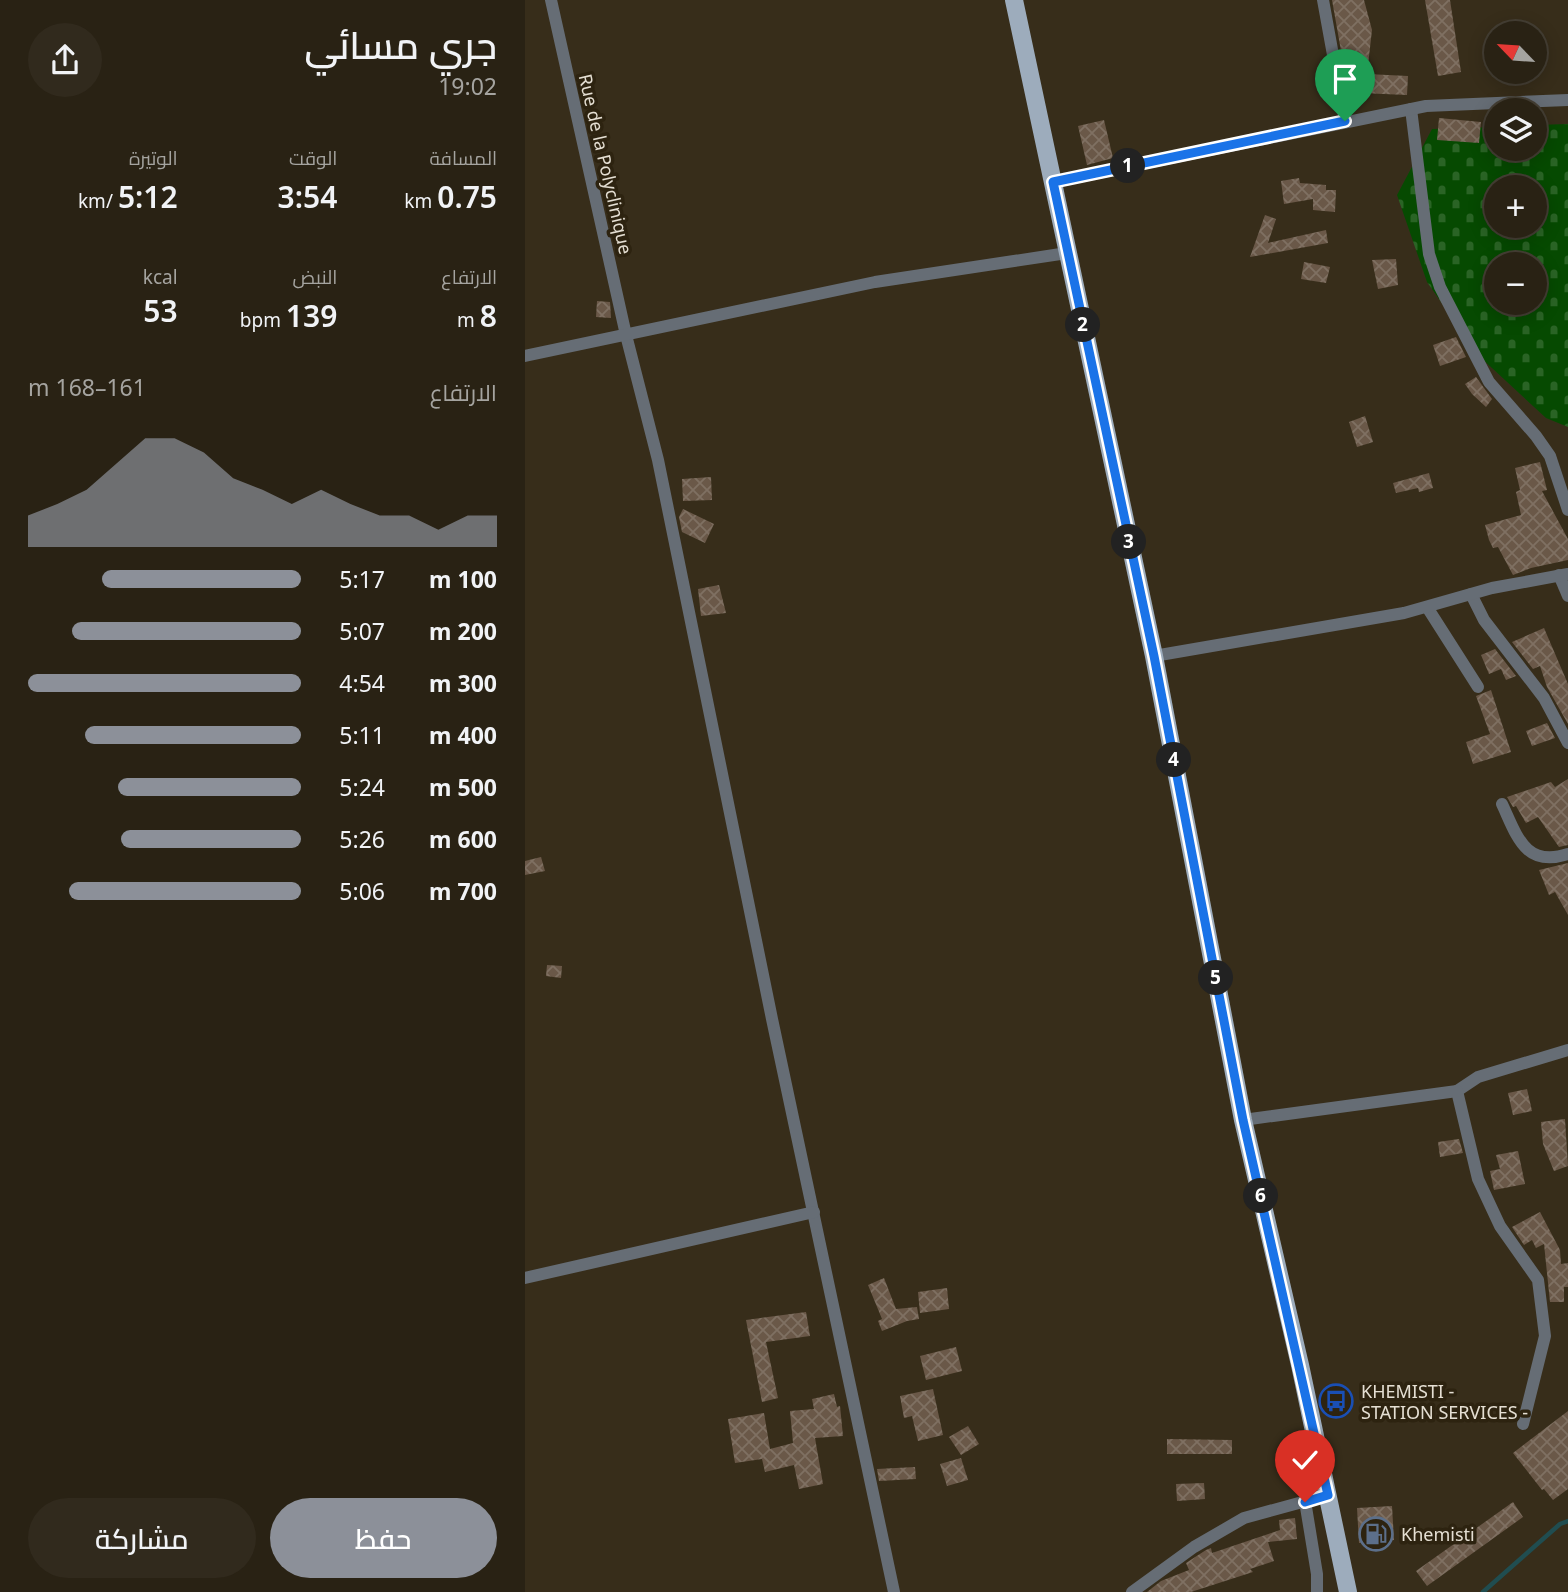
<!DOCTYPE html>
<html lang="ar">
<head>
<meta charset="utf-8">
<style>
	body { margin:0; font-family:"Noto Sans",Cairo,sans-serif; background:#312a1d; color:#f1f3f6; direction:rtl; height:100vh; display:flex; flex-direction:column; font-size:26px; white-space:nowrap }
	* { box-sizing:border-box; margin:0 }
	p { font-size:23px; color:#a5a4a0 }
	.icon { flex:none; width:38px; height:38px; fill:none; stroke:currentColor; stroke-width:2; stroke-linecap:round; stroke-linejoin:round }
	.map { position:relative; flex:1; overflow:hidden; direction:ltr }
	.details { display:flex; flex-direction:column; background:#292214; width:525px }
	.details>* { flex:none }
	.needle { width:46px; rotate:295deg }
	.fabs { position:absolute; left:959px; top:21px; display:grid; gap:14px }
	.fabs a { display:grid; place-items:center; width:63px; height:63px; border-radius:50%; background:#292214; box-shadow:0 4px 18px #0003,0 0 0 2px #453f34; font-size:35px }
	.pin { position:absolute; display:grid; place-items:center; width:60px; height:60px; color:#fff; margin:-72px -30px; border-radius:50% 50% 50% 0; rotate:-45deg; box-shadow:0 0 7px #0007 }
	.pin .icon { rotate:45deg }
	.km { position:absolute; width:35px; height:35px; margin:-18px; border-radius:50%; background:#222; color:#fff; font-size:19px; line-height:35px; text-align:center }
	.round { display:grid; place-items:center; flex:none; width:74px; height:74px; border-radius:37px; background:#312a1d }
	.summary { display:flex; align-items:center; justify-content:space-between; height:119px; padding:0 28px }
	h1 { font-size:38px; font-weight:600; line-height:52px }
	.figures { display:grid; grid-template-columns:repeat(3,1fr); gap:10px; height:119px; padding:7px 28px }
	.figures div { display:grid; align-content:center }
	.figures b { font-size:30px; font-weight:600 }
	.figures small { font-size:19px; font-weight:400 }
	.figures p { font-size:19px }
	.chart { height:196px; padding:14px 28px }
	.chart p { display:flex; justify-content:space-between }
	.chart svg { width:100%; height:126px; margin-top:7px; fill:#8c9099; opacity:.7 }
	.primary-button { display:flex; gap:14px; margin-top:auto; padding:14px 28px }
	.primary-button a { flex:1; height:80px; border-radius:42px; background:#8c9099; color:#fff; font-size:28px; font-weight:600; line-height:80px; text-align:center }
	.primary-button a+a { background:#312a1d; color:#f1f3f6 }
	ul { padding:0 28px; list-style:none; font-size:23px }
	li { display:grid; grid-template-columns:112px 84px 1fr; align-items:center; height:52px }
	li i { height:18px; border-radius:9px; background:#8c9099 }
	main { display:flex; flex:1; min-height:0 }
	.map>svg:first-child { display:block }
	.cemetery { fill:url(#cemetery-stones); fill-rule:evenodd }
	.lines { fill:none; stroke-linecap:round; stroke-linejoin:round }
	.stream { stroke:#204d50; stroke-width:4.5 }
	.building { fill:url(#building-cross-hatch) }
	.minor { stroke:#666d75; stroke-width:12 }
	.primary { stroke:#9dacbc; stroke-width:18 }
	.route-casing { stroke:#fff; stroke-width:14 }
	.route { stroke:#1a73e8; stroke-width:9 }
	.labels { text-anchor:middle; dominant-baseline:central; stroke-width:7; stroke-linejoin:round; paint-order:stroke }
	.street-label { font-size:18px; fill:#e5dfd3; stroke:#2d2310 }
	.poi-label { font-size:18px; fill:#e5dfd3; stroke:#2d2310; text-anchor:start }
</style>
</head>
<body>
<main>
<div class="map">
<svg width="1043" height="1592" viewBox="0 0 1043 1592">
	<defs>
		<pattern id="cemetery-stones" width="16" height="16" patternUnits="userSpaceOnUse" patternTransform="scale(1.75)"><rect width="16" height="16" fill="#064a01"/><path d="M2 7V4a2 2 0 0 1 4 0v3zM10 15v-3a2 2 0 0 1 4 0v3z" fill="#2a6425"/></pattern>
		<pattern id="building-cross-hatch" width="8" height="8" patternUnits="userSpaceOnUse" patternTransform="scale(1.75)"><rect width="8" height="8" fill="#6a5848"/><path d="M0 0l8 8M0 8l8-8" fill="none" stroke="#7f7062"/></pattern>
	</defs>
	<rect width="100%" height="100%" fill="#372d1a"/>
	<path class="cemetery" d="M1043,124V427L1021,418L954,356L902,282L872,195L907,129L971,127V149H1010V125ZM971,187H1010V226H971ZM971,264H1010V303H971Z"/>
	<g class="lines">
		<polyline class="stream" points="958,1592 1035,1524 1043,1521"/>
	</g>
	<g class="building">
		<polygon points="807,0 839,0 847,30 842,74 883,76 882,95 835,93 824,96"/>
		<polygon points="900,0 925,0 936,72 913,76"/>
		<polygon points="914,118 956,122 954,143 912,140"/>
		<polygon points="579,120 588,158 562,165 553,126"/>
		<polygon points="774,178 775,183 801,185 801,190 811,190 810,212 788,210 788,199 759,204 756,181"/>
		<polygon points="740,215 751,219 743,243 801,230 803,243 725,257"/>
		<polygon points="871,259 873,285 853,289 847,260"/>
		<polygon points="779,262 805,267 801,283 776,279"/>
		<polygon points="72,301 85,302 86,318 71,317"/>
		<polygon points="931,337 941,357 915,366 908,345"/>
		<polygon points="951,377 967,399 961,407 947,394 940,384"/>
		<polygon points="840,416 848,442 832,447 824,422"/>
		<polygon points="1015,462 1022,490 1017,491 1043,539 1043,560 1006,568 988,575 973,547 968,548 964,540 960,525 996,515 991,492 995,490 990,468"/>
		<polygon points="904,473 908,488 894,492 893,488 871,493 868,483"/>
		<polygon points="186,477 187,500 158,501 157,479"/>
		<polygon points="158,509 189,524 180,543 157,532 154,517"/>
		<polygon points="194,585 201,613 176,616 173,589"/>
		<polygon points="1019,628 1043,684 1043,724 1022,687 1015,666 1008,669 987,642"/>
		<polygon points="970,649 991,676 981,680 976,669 964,674 956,655"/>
		<polygon points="966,690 986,752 948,764 941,742 965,734 951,696"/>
		<polygon points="1022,723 1030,738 1007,746 1001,731"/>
		<polygon points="1043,779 1043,845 1034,847 1013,817 1001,823 991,806 988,807 982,797 1026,782 1030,787"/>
		<polygon points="16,857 20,871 0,875 0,861"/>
		<polygon points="1043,863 1043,915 1030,892 1024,895 1014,870"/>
		<polygon points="22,965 37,966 36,978 21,976"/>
		<polygon points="1002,1089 1007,1111 988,1115 983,1093"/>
		<polygon points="1040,1119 1043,1166 1029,1171 1018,1144 1016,1122"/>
		<polygon points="934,1139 938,1153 915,1157 913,1142"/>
		<polygon points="993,1151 1000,1184 969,1190 965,1171 975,1169 971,1155"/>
		<polygon points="1015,1212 1035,1250 1036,1264 1043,1263 1043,1287 1039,1287 1039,1302 1025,1302 1019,1244 1011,1248 1007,1240 999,1245 987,1227"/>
		<polygon points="359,1278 371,1309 392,1307 394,1319 382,1321 357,1331 353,1321 357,1319 343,1285"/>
		<polygon points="422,1288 424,1309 395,1313 393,1292"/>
		<polygon points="281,1312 285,1336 241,1342 253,1398 237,1402 221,1320"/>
		<polygon points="431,1347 437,1371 401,1380 395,1356"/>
		<polygon points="408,1389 418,1435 393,1441 387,1416 379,1418 375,1396"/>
		<polygon points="309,1394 312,1407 315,1406 318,1436 290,1438 298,1484 274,1489 269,1465 240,1472 237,1459 210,1463 203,1419 239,1413 245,1449 268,1443 265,1411 289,1409 287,1399"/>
		<polygon points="1043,1411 1043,1489 1028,1500 1019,1489 1017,1490 988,1453"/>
		<polygon points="443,1426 454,1444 436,1455 424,1437"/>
		<polygon points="642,1439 707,1440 707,1454 642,1454"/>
		<polygon points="436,1458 443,1480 422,1486 415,1464"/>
		<polygon points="390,1467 391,1479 354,1481 352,1469"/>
		<polygon points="679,1483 680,1499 652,1501 651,1484"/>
		<polygon points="988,1502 998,1517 902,1586 891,1571"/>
		<polygon points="867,1506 869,1540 834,1543 832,1508"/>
		<polygon points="770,1518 772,1539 743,1542 749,1561 725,1569 728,1572 666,1592 622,1592 636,1581 664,1570 661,1563 681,1550 686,1548 687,1553 755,1530 754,1520"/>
	</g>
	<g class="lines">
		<g class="minor">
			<polyline points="26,0 101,335 133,460 247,1019 369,1592"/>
			<polyline points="798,0 820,121"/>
			<polyline points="886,109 904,254 915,287 964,382 1011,436 1025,456 1043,510"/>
			<polyline points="528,182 901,106 1043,100"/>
			<polyline points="0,356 350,282 542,253"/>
			<polyline points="1034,575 1043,596"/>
			<polyline points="946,594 959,620 1019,698 1043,743"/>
			<polyline points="902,607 953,687"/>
			<polyline points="629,656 879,613 967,588 1043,574"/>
			<path d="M977,804C992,836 1000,868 1043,854"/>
			<polyline points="932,1091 953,1077 1043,1050"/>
			<polyline points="718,1120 932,1091 953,1179 975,1226 1013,1280 1020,1336 998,1424"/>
			<polyline points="0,1278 289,1212"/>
			<polyline points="780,1501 792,1574 792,1592"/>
			<polyline points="607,1592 669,1547 719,1518 803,1495"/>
		</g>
		<polyline class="primary" points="489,0 629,656 718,1120 775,1365 823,1592"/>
	</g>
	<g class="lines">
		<defs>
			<polyline id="route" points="780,1502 803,1495 718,1120 629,656 528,182 820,121"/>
		</defs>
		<use href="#route" class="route-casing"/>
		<use href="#route" class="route"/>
	</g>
	<defs>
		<symbol id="bus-ring" viewBox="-11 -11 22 22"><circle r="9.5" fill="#2d2310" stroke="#1a4fb4" stroke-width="1.5"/><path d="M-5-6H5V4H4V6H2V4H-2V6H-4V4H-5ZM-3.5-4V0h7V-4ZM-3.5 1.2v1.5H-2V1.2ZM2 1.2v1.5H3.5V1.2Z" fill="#1a4fb4"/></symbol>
		<symbol id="fuel-ring" viewBox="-11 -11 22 22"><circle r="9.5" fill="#2d2310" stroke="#5c6f8a" stroke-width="1.5"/><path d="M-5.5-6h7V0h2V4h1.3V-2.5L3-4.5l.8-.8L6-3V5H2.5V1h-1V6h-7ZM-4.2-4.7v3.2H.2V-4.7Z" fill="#5c6f8a"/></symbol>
	</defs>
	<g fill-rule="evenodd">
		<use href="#bus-ring" x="792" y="1382" width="38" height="38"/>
		<use href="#fuel-ring" x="832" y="1515" width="38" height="38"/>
	</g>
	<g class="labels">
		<g class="street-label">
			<text transform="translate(81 164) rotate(77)">Rue de la Polyclinique</text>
		</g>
		<g class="poi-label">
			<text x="836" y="1391">KHEMISTI -<tspan x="836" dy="21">STATION SERVICES -</tspan></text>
			<text x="876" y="1534">Khemisti</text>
		</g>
	</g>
</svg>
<div class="fabs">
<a><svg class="needle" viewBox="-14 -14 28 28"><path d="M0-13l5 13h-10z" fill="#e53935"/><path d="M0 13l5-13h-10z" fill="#a5a4a0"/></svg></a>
<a><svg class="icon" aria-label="layers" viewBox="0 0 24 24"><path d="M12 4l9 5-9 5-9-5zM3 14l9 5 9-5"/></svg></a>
<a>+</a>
<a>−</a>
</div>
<div class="pin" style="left:820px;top:121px;background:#1e9e55"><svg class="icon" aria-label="arrive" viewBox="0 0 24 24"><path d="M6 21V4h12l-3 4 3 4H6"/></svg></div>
<div class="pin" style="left:780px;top:1502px;background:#d93025"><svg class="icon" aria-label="check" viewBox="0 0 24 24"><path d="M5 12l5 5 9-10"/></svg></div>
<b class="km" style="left:603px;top:166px">1</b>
<b class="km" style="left:558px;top:325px">2</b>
<b class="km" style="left:604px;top:542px">3</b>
<b class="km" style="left:649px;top:760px">4</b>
<b class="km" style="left:691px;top:978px">5</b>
<b class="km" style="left:736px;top:1196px">6</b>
</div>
<section class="details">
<div class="summary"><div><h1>جري مسائي</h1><p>19:02</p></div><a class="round"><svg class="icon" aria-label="share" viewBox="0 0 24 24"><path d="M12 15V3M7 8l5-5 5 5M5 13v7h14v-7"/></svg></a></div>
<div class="figures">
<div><p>المسافة</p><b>0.75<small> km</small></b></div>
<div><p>الوقت</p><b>3:54</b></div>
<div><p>الوتيرة</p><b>5:12<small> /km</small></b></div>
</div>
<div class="figures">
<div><p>الارتفاع</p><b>8<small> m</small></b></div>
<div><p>النبض</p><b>139<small> bpm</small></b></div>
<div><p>kcal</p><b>53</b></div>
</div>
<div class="chart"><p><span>الارتفاع</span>161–168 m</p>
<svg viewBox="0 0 160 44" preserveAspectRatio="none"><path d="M0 44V33L10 29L20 24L30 15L40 6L50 6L60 11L70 20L80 24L90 29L100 24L110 29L120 33L130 33L140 38L150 33L160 33V44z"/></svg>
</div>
<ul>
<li><b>100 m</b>5:17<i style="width:73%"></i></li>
<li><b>200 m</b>5:07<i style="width:84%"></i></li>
<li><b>300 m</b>4:54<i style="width:100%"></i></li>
<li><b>400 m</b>5:11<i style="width:79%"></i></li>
<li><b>500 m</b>5:24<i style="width:67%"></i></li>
<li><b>600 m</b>5:26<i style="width:66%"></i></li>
<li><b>700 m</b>5:06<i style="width:85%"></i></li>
</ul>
<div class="primary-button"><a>حفظ</a><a>مشاركة</a></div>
</section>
</main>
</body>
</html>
